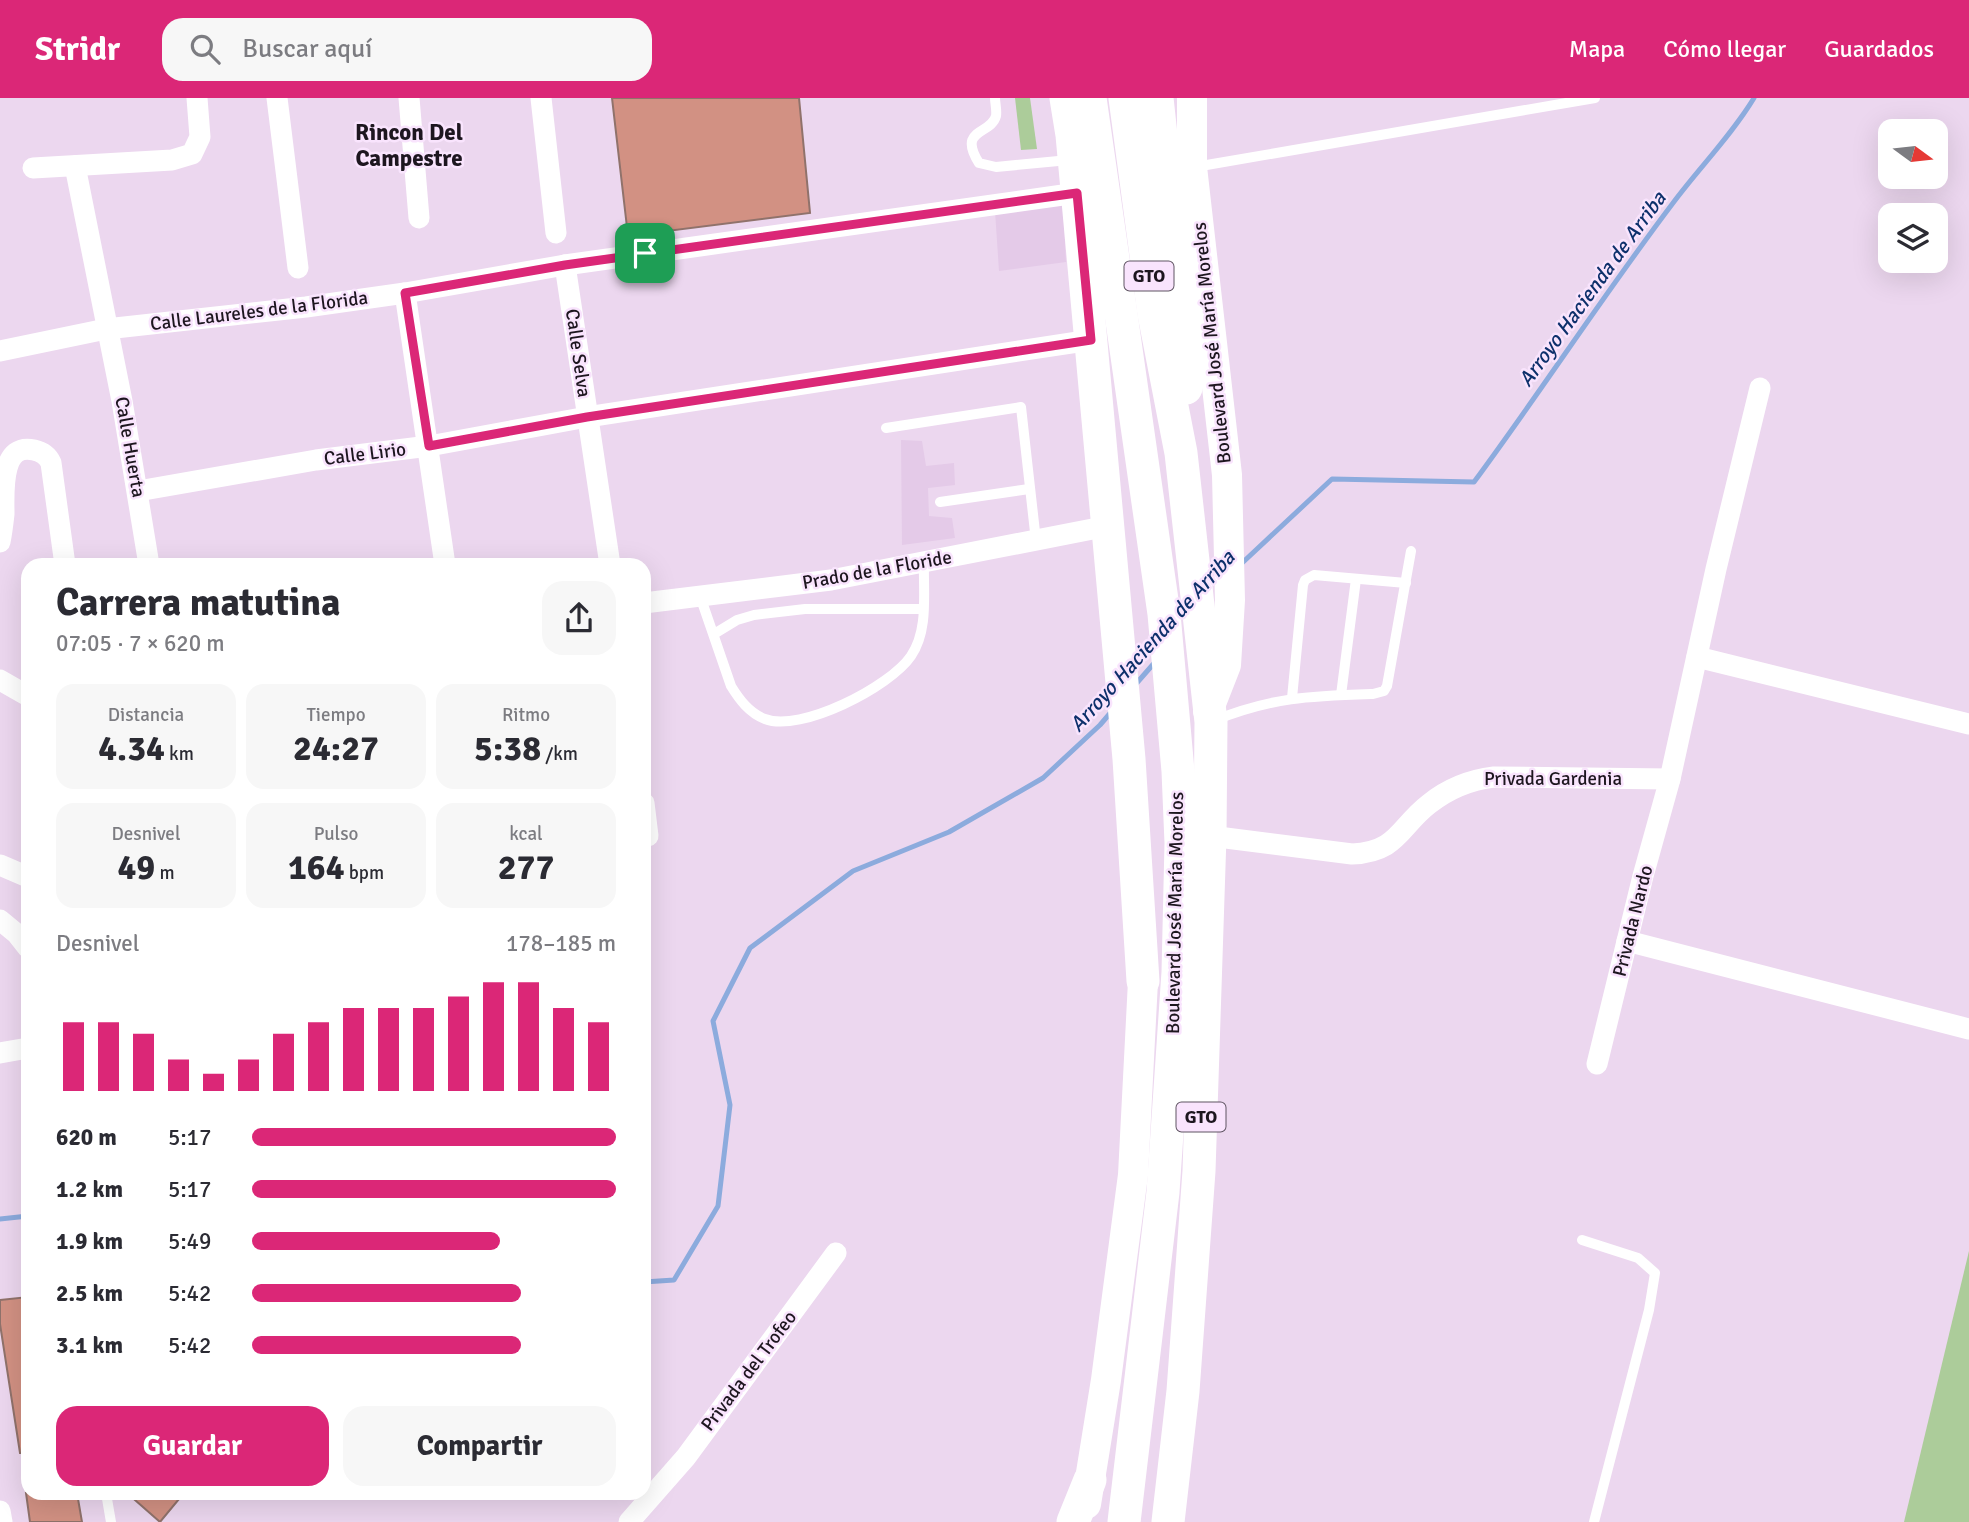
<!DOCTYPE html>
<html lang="es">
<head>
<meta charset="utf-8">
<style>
	body { margin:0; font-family:Signika,sans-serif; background:#f7f7f7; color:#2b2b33; height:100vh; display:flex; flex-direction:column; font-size:26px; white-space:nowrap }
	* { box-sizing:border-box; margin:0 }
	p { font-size:23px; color:#7c7c81 }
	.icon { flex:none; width:38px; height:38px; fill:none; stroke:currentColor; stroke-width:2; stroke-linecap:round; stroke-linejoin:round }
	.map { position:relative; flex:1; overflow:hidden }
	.side { position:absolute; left:21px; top:460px; width:630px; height:942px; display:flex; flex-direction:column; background:#fff; border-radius:21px; box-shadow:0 7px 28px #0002 }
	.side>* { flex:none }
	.needle { width:46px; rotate:105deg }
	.buttons { position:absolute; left:1878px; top:21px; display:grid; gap:14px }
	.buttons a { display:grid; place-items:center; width:70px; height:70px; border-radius:14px; background:#fff; box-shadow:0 7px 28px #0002; font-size:35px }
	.pin { position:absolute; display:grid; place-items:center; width:60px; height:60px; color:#fff; margin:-30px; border-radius:14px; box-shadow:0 4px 10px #0006 }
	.round { display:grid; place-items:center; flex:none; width:74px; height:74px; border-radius:21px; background:#f7f7f7 }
	.overview { display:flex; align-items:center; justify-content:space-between; height:119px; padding:0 35px }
	h1 { font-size:38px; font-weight:700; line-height:52px }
	.metrics { display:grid; grid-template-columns:repeat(3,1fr); gap:10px; height:119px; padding:7px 35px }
	.metrics div { display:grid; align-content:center; border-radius:18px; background:#f7f7f7; text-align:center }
	.metrics b { font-size:35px; font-weight:700 }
	.metrics small { font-size:19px; font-weight:400 }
	.metrics p { font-size:19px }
	.chart { height:196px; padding:14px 35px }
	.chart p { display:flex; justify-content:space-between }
	.chart svg { width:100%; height:126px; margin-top:7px; stroke:#db2777; stroke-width:6 }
	.primary-button { display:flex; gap:14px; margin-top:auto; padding:14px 35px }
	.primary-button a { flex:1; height:80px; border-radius:21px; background:#db2777; color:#fff; font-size:28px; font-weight:700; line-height:80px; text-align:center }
	.primary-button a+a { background:#f7f7f7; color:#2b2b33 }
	ul { padding:0 35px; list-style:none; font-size:23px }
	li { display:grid; grid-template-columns:112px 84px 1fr; align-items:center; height:52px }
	li i { height:18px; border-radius:9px; background:#db2777 }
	header { display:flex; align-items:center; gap:42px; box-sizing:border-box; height:98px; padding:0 35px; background:#db2777; color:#fff }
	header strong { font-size:33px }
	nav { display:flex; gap:38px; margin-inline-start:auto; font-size:24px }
	.search { width:490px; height:63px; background:#f7f7f7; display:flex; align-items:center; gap:18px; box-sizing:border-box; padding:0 24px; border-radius:21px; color:#7c7c81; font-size:26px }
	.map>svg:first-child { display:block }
	.built { fill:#e4cae8 }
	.green { fill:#accc9a }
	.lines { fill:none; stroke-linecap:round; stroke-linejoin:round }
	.stream { stroke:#8cabdd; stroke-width:5 }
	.building { fill:#d29183; stroke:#90726b; stroke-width:2 }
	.lane { stroke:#fff; stroke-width:10 }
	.street { stroke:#fff; stroke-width:21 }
	.secondary { stroke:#fff; stroke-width:30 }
	.primary { stroke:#fff; stroke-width:33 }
	.route-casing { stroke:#fff; stroke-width:14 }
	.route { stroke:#db2777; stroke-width:9 }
	.labels { text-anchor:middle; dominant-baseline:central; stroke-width:5; stroke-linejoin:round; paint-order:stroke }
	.shield { fill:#f9e4fd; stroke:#5f5462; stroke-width:2 }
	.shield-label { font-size:18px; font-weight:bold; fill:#1d161f }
	.street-label { font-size:19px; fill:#1d161f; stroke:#f9e4fd }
	.water-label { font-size:21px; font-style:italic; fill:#0d306b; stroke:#f9e4fd }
	.quarter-label { font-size:23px; font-weight:bold; fill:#1d161f; stroke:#f9e4fd }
</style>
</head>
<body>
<header>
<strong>Stridr</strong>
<div class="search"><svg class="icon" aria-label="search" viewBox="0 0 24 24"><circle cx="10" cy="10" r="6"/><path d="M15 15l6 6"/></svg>Buscar aquí</div>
<nav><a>Mapa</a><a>Cómo llegar</a><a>Guardados</a></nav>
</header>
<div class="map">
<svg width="1969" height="1424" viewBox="0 0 1969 1424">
	<rect width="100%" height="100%" fill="#ecd7ef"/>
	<g class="built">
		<polygon points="1063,106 1066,164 999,173 995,113"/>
		<polygon points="901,342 922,343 926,368 954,365 955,387 928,390 929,418 952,420 955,440 902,447"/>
	</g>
	<g class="green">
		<polygon points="1015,0 1030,0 1037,51 1021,52"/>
		<polygon points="1969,1153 1969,1424 1904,1424"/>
	</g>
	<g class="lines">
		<g class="stream">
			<path d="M1241,466L1332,381L1474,384C1542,292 1604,196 1673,105C1699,70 1731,38 1754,0"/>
			<polyline points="1135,587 1156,563"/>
			<polyline points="0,1121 28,1118"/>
			<polyline points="644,1184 674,1182 718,1108 730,1007 713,923 750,850 853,773 949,734 1043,680 1100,627 1112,613"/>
		</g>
	</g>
	<g class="building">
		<polygon points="612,0 799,0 810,115 628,138"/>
		<polygon points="28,1199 28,1355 20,1355 0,1226 0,1202"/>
		<polygon points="26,1395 77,1395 82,1424 30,1424"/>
		<polygon points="127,1395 184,1395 160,1424"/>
	</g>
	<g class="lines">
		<g class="lane">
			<path d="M995,0C995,5 997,12 996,18C991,37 957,30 979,65L996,69L1069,62"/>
			<polyline points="1195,69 1595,0"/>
			<polyline points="886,330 1021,309 1036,443"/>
			<polyline points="940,404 1029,391"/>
			<path d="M700,498L731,588C739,601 749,615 765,621C800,635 890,589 911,558C929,532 923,494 924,464"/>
			<polyline points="714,536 737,522 754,517 805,511 923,511"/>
			<polyline points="1341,597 1356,481"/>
			<polyline points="1292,600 1303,487 1305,482 1314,477 1406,485"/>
			<path d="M1213,623C1272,599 1311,598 1373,596L1384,593L1387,588L1411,453"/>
			<polyline points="1582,1142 1638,1160 1655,1175 1649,1212 1594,1424"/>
			<polyline points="106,1395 111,1424"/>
		</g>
		<g class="street">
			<polyline points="277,0 298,170"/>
			<polyline points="409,0 419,120"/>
			<polyline points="541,0 556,135"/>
			<polyline points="75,68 122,303 149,467"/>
			<polyline points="33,70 172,62 192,56 200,39 197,0"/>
			<polyline points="565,167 610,467"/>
			<polyline points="405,195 445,467"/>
			<polyline points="0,253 106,231 306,209 405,195 565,167 1077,95"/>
			<polyline points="138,393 316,362 429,348 587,319 1091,242"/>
			<path d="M0,444C2,434 3,425 4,416C4,395 0,344 34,352C43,354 48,358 51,365L65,467"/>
			<polyline points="644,505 831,482 1108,428"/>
			<polyline points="1697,559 1969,626"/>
			<polyline points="0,582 28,598"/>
			<polyline points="644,705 648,738"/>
			<path d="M1210,738L1352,756C1398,754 1399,729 1429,706C1449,690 1469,682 1494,679L1670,681"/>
			<polyline points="0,767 28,779"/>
			<polyline points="0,822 17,836 28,850"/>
			<polyline points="1627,843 1969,931"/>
			<polyline points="0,955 28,950"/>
			<polyline points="1597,966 1643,778 1670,681 1716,471 1760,290"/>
			<polyline points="0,1413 2,1424"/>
			<polyline points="629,1424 686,1359 836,1155"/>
		</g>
		<g class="secondary">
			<polyline points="1192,0 1192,69 1227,377 1230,502 1226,567 1208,613"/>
			<polyline points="1086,1406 1106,1282 1133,1077 1143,883"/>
		</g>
		<g class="primary">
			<polyline points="1066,0 1072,37 1129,661 1143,883"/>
			<polyline points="1090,0 1164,516 1178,673 1181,745 1178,874 1163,1094 1124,1424"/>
			<polyline points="1125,0 1154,216 1181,355 1211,624 1210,738 1199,1073 1183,1293 1168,1424"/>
			<polyline points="1157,0 1179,204 1186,290"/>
			<polyline points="1073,1424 1090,1382"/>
		</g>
	</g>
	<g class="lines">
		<defs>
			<polygon id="route" points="1077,95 1091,242 587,319 429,348 405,195 565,167"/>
		</defs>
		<use href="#route" class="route-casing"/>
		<use href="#route" class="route"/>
	</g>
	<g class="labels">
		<g class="shield">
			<rect x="1124.5" y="163.5" width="49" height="29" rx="5"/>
			<rect x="1176.5" y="1004.5" width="49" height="29" rx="5"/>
		</g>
		<g class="shield-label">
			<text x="1149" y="178">GTO</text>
			<text x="1201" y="1019">GTO</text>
		</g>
		<g class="street-label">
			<text transform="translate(259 213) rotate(-7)">Calle Laureles de la Florida</text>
			<text transform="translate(1212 245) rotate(-96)">Boulevard José María Morelos</text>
			<text transform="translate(578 255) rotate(82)">Calle Selva</text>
			<text transform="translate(130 349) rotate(80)">Calle Huerta</text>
			<text transform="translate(365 356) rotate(-7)">Calle Lirio</text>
			<text transform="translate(877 472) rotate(-10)">Prado de la Floride</text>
			<text x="1553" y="681">Privada Gardenia</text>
			<text transform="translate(1175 815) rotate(-89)">Boulevard José María Morelos</text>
			<text transform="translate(1633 823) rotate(-76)">Privada Nardo</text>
			<text transform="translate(749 1273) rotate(-53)">Privada del Trofeo</text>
		</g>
		<g class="water-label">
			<text transform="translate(1592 191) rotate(-54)">Arroyo Hacienda de Arriba</text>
			<text transform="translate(1152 543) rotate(-48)">Arroyo Hacienda de Arriba</text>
		</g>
		<g class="quarter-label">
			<text x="409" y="34">Rincon Del<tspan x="409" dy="26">Campestre</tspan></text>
		</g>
	</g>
</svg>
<div class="buttons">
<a><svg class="needle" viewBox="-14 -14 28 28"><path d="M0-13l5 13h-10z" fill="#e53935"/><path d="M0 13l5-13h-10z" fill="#7c7c81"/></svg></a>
<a><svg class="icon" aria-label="layers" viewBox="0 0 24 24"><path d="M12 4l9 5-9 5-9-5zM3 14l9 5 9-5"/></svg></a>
</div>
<div class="pin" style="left:645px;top:155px;background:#1e9e55"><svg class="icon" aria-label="arrive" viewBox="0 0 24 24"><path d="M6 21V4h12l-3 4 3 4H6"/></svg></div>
<section class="side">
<div class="overview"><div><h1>Carrera matutina</h1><p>07:05 · 7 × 620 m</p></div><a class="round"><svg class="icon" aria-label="share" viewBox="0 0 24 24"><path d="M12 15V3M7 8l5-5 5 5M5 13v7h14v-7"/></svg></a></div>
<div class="metrics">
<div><p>Distancia</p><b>4.34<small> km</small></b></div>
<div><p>Tiempo</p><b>24:27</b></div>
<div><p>Ritmo</p><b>5:38<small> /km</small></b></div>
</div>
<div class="metrics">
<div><p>Desnivel</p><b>49<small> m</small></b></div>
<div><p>Pulso</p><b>164<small> bpm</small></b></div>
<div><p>kcal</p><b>277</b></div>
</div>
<div class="chart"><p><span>Desnivel</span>178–185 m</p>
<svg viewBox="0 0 160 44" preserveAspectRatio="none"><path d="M5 44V20M15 44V20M25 44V24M35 44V33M45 44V38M55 44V33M65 44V24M75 44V20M85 44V15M95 44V15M105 44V15M115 44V11M125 44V6M135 44V6M145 44V15M155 44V20"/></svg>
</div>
<ul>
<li><b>620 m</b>5:17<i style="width:100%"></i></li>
<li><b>1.2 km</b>5:17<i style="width:100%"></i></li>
<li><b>1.9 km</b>5:49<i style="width:68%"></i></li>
<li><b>2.5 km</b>5:42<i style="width:74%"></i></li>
<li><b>3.1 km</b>5:42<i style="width:74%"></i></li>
</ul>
<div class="primary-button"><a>Guardar</a><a>Compartir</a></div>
</section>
</div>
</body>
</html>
